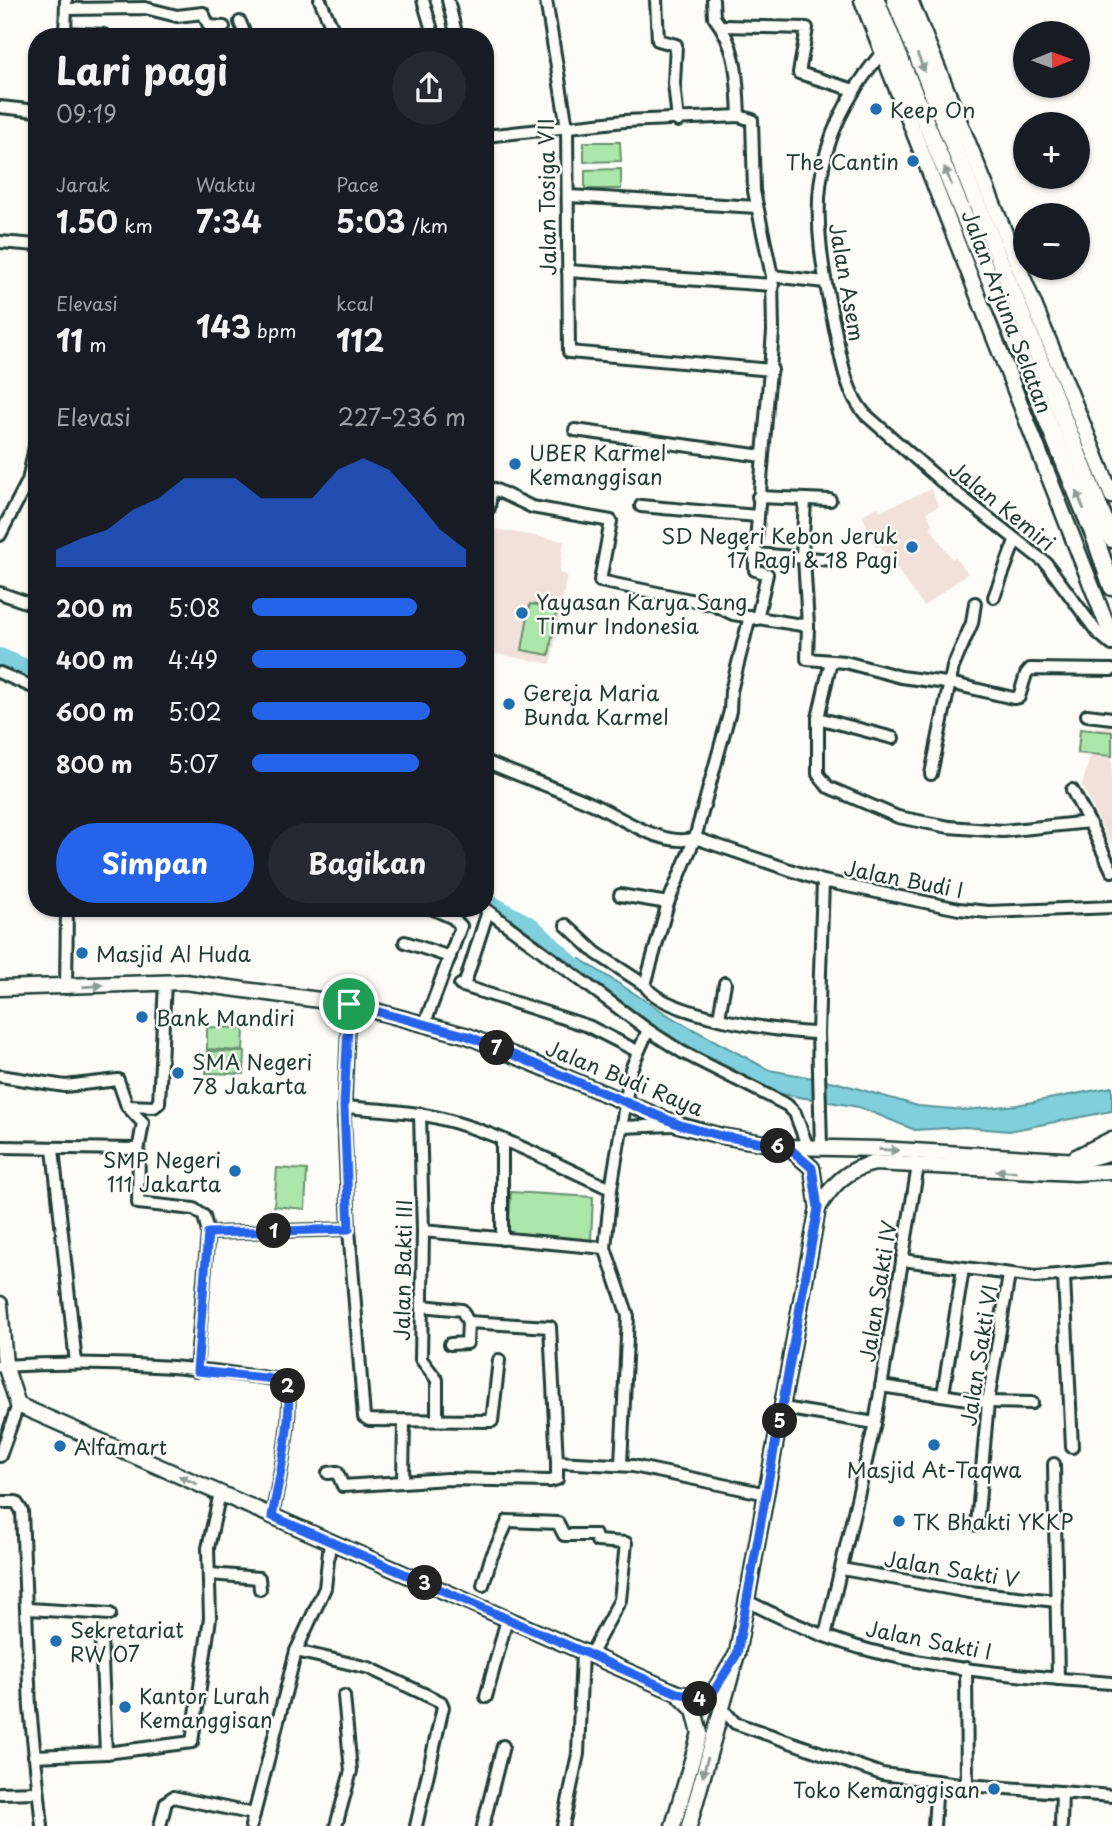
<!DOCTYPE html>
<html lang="id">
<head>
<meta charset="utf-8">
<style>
	body { margin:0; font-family:"Playpen Sans",sans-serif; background:#242831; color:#f1f3f6; height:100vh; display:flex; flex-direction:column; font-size:26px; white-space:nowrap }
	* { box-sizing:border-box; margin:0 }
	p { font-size:23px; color:#9ea1a6 }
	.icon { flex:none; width:38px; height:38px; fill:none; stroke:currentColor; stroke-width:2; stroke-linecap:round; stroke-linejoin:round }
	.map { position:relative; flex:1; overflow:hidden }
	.side { position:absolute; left:28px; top:28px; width:466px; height:889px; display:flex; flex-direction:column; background:#171b24; border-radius:28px; box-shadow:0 2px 5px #0004 }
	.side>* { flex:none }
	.needle { width:46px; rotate:89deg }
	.buttons { position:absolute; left:1013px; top:21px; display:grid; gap:14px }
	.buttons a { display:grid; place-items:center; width:77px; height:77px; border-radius:50%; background:#171b24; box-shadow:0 2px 5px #0004; font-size:35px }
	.pin { position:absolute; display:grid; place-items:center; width:60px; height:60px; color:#fff; margin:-30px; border:4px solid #fff; border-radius:50%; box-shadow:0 2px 7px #0007 }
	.km { position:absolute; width:35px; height:35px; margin:-18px; border-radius:50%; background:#222; color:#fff; font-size:19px; line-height:35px; text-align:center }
	.round { display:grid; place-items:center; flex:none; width:74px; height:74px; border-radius:37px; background:#242831 }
	.headline { display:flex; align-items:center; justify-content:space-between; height:119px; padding:0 28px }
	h1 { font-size:38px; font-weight:700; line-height:52px }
	.figures { display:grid; grid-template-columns:repeat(3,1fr); gap:10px; height:119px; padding:7px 28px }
	.figures div { display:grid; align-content:center }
	.figures b { font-size:30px; font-weight:700 }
	.figures small { font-size:19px; font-weight:400 }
	.figures p { font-size:19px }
	.chart { height:196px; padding:14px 28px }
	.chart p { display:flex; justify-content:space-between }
	.chart svg { width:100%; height:126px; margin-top:7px; fill:#2563eb; opacity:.7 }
	.cta { display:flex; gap:14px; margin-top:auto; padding:14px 28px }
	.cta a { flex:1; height:80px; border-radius:42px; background:#2563eb; color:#fff; font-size:28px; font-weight:700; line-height:80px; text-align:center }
	.cta a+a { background:#242831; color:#f1f3f6 }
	ul { padding:0 28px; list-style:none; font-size:23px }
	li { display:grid; grid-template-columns:112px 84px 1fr; align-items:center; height:52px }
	li i { height:18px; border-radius:9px; background:#2563eb }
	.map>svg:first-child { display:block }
	.built { fill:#f2e1da }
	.green { fill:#ade6aa; stroke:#66926f; stroke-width:2 }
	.water { fill:#80cfdc; stroke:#599599; stroke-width:2 }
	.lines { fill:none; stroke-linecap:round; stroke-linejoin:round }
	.river { stroke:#80cfdc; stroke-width:18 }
	.minor-casing { stroke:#1f3d34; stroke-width:16 }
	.major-casing { stroke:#1f3d34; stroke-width:19 }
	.highway-casing { stroke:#1f3d34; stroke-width:21 }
	.minor { stroke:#fdfcf7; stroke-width:10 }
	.major { stroke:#fdfcf7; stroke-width:14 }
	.highway { stroke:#fdfcf7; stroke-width:16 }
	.oneway { fill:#8e9c96 }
	.route-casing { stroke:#fff; stroke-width:14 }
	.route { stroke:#2563eb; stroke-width:9 }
	.poi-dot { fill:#1f6fb2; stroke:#fdfcf7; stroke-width:2.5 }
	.labels { text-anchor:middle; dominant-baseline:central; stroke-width:5; stroke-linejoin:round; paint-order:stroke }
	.poi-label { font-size:21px; fill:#1f3d34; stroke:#fdfcf7; text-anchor:start }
	.street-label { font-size:21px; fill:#1f3d34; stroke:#fdfcf7 }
</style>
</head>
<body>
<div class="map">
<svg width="1112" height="1826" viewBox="0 0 1112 1826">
	<rect width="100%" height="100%" fill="#fdfcf7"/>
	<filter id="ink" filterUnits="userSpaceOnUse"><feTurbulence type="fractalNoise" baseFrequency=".0143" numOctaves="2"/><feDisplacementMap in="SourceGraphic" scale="14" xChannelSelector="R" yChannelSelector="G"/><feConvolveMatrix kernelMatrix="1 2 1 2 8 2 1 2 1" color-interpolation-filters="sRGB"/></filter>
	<g filter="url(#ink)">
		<g class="built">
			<polygon points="931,489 939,506 927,512 933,526 930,527 952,559 955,557 968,573 924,606 880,546 876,547 862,515 878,507 880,511"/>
			<polygon points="485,518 490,519 489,528 564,541 559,573 567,575 551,664 485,652"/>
			<polygon points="1112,727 1112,848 1082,785 1090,757 1076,754 1079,728"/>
		</g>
		<g class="green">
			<polygon points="584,142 620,142 621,161 584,162"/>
			<polygon points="621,169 621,189 585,189 585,170"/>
			<polygon points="530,604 557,608 549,655 522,650"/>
			<polygon points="1080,729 1112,732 1112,756 1078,753"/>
			<polygon points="207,1027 244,1028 243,1051 207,1049"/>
			<polygon points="207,1051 245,1052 244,1074 206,1073"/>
			<polygon points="277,1168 307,1170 305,1209 274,1206"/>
			<polygon points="511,1192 593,1197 591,1240 508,1235"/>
		</g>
		<polygon class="water" points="580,959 676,1020 769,1070 835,1082 918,1106 965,1110 1017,1105 1112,1087 1112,1111 1009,1131 965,1127 915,1130 859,1107 775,1093 672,1045 579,977"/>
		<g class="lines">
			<g class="river">
				<polyline points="0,657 37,673"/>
				<polyline points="485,901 532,927 580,972 598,982"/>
			</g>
			<defs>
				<g id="minor">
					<polyline points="320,0 336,37"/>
					<polyline points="423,0 434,37"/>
					<polyline points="448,0 457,37"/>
					<polyline points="546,0 567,127 569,352 772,370"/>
					<polyline points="656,0 658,40 676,45 674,83 678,121"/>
					<path d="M713,0L714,17C738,48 737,78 739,116"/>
					<polyline points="66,9 145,8 177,16 203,13 209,26 224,27"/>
					<polyline points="240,22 246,37"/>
					<polyline points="724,26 807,28 799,73 854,90"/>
					<polyline points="65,33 104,35"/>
					<polyline points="65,37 66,0"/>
					<path d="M883,51C805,146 810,215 835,329C841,357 845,391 865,414L941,481L1046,563L1097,632L1112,645"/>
					<polyline points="0,107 37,111"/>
					<polyline points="485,136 625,121 739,116 752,120 754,191 772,276 773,332 755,554 755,570 767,574 757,619"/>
					<polyline points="569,196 757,207"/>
					<polyline points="0,242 37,245"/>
					<polyline points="568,271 773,285"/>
					<polyline points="772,276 825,282"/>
					<polyline points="575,430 762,456"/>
					<polyline points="758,497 830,500"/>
					<path d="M641,506C681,510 718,512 757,516"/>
					<polyline points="485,508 489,508 491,492 494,489 532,507 611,521 600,581 714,605 733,614 808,626 807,659 845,662 901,677 954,684 1013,698 1019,697 1026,674 1030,669 1112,670"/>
					<polyline points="0,535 28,481 37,437"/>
					<polyline points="755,554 834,560"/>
					<polyline points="802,557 805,500"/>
					<polyline points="804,557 808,626"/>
					<polyline points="0,593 37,606"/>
					<polyline points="994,597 1015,541"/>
					<polyline points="831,661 818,718 818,774 828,787 898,817 949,827 1003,831 1089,822 1112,871"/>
					<polyline points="0,673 37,689"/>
					<polyline points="1087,715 1112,718"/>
					<polyline points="818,718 893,738"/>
					<path d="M485,761C519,776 555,788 590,803C618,815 663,849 695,838"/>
					<polyline points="931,774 953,667 972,623 975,603"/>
					<polyline points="1072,790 1089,822"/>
					<polyline points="695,838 823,881 959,909 989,912 1112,907"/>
					<polyline points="620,895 668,903"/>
					<polyline points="484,908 648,1030 682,1052 787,1105 795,1113 808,1148"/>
					<path d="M566,925L596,953L645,985C660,1015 785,1033 818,1033"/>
					<polyline points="405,942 450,957"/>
					<polyline points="460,985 588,1026 637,1051"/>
					<polyline points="645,985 668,903 695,838 730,711 731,691 750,616"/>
					<polyline points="464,986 488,911"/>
					<polyline points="66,988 67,908"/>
					<polyline points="349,1004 344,1118 349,1229 364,1417 369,1420 492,1421 499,1360"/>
					<polyline points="719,1018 725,983"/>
					<polyline points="425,1023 461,926 453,918 431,908"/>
					<polyline points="0,1076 65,1086 118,1080 127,1106 143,1123 138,1151"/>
					<polyline points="127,1106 154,1107 159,1103 165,982"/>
					<path d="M344,1107C369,1109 395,1110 419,1114C486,1125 550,1162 611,1189"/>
					<polyline points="420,1114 423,1231 421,1359 437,1380 437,1420"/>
					<polyline points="621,1127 674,1125"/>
					<polyline points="502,1140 502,1239"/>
					<polyline points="0,1147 135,1149 139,1154 138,1203 194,1209 204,1216 208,1233 196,1371"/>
					<polyline points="821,1147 818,1033 823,881"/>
					<polyline points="53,1149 76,1363"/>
					<polyline points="423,1231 605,1248"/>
					<polyline points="208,1233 349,1229"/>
					<polyline points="902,1260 1035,1277 1112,1270"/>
					<polyline points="1064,1277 1072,1447"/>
					<polyline points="422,1306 462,1310 468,1322"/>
					<polyline points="450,1344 467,1343 468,1322 550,1327 557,1462"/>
					<path d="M0,1366C94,1360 193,1365 285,1381C297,1400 277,1491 272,1516"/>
					<polyline points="881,1386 988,1402 1032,1403"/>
					<polyline points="943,1394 963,1269"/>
					<polyline points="783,1408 875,1423"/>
					<polyline points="0,1456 18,1405"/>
					<polyline points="621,1464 628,1316 605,1248 611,1189 631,1069 648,1030"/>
					<polyline points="1054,1464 1058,1679"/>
					<polyline points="328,1473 337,1472 343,1486 447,1479 550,1481 557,1479 557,1462 633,1466 767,1494"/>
					<polyline points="403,1481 404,1421"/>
					<polyline points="0,1502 16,1502 22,1511 30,1708 42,1826"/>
					<polyline points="977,1525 988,1402 1009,1275"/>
					<polyline points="842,1569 969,1592 1057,1601"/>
					<polyline points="210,1574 259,1578 260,1589"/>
					<polyline points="483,1585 491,1558 508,1521 558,1523 564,1535 595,1535 597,1541 626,1543 620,1600 590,1655"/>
					<path d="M747,1601C786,1621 829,1640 872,1651C949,1671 1032,1677 1112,1683"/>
					<polyline points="29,1609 110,1614"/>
					<polyline points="825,1636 875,1423 918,1166"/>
					<polyline points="101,1638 106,1753"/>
					<polyline points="296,1651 369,1668 441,1702 443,1707 416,1826"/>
					<polyline points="966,1668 967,1785"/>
					<polyline points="486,1697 507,1619"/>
					<polyline points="722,1708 735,1723 882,1774 967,1785 1112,1796"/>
					<polyline points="34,1756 106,1753 192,1742 210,1618 208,1548 220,1493"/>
					<polyline points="0,1793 38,1792"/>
					<polyline points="160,1826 166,1802 173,1797 254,1814"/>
					<polyline points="251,1826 296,1651 325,1588 330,1542"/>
					<polyline points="336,1826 351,1771 344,1696"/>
					<polyline points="483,1826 503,1746"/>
					<polyline points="563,1826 578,1754 582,1652"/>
					<polyline points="934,1826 937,1782"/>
					<polyline points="1061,1826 1062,1792"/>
				</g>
				<g id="major">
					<polyline points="862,0 1112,638"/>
					<polyline points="910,0 1112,496"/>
					<polyline points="0,988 185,982 349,1004 468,1036 679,1125 721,1136 788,1147 879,1149 1079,1161 1112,1152"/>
					<polyline points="1076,1157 1112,1139"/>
					<path d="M818,1208C833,1184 847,1169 875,1163L1075,1173L1112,1171"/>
					<polyline points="0,1304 5,1365 18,1405 677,1693 709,1699 737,1654"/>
					<polyline points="673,1826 700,1733 694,1710 678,1694"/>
					<polyline points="689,1826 737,1654 818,1208 812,1168 788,1147"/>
				</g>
				<g id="highway">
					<polyline points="876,0 1094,535 1112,587"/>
					<polyline points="895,0 1112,539"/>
				</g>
			</defs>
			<use href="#minor" class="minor-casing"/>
			<use href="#major" class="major-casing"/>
			<use href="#highway" class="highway-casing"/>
			<use href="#minor" class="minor"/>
			<use href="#major" class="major"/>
			<use href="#highway" class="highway"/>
		</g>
		<defs><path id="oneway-solid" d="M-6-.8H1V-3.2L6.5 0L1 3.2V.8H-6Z" transform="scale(1.75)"/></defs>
		<g class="oneway">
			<use href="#oneway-solid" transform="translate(921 63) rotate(68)"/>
			<use href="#oneway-solid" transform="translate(948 176) rotate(-112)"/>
			<use href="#oneway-solid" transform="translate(1080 500) rotate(-112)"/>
			<use href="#oneway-solid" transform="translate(93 986) rotate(-5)"/>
			<use href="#oneway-solid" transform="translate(889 1150) rotate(4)"/>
			<use href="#oneway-solid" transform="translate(1006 1171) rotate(-178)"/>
			<use href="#oneway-solid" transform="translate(188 1480) rotate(-156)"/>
			<use href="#oneway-solid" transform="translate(705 1767) rotate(106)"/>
		</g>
	</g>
	<g class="lines" filter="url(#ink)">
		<defs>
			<path id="route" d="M349,1004L468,1036L680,1125L721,1136L788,1147L812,1168L818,1208L737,1654L709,1699L677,1693L272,1516C277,1491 297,1400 285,1381L274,1379L197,1371L208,1233L349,1229L344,1107Z"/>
		</defs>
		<use href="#route" class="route-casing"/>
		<use href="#route" class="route"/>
	</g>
	<g class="poi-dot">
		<circle cx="876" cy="109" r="7"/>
		<circle cx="913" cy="161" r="7"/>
		<circle cx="515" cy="464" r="7"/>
		<circle cx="912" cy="547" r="7"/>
		<circle cx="522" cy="613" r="7"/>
		<circle cx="509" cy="704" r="7"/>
		<circle cx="82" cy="953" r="7"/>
		<circle cx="142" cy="1017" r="7"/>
		<circle cx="178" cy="1073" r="7"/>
		<circle cx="235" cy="1171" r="7"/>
		<circle cx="934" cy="1445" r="7"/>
		<circle cx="60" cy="1446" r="7"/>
		<circle cx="899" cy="1521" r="7"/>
		<circle cx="56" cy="1641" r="7"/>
		<circle cx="125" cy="1707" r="7"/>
		<circle cx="994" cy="1789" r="7"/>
	</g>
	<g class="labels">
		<g class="poi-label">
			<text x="890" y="109">Keep On</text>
			<text x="899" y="161" text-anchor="end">The Cantin</text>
			<text x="529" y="452">UBER Karmel<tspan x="529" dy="24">Kemanggisan</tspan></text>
			<text x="898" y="535" text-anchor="end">SD Negeri Kebon Jeruk<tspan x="898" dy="24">17 Pagi &amp; 18 Pagi</tspan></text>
			<text x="536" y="601">Yayasan Karya Sang<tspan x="536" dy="24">Timur Indonesia</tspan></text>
			<text x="523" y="692">Gereja Maria<tspan x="523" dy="24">Bunda Karmel</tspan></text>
			<text x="96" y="953">Masjid Al Huda</text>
			<text x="156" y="1017">Bank Mandiri</text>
			<text x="192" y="1061">SMA Negeri<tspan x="192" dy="24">78 Jakarta</tspan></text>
			<text x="221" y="1159" text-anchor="end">SMP Negeri<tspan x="221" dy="24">111 Jakarta</tspan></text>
			<text x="74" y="1446">Alfamart</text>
			<text x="934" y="1469" text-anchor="middle">Masjid At-Taqwa</text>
			<text x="913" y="1521">TK Bhakti YKKP</text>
			<text x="70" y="1629">Sekretariat<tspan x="70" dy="24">RW 07</tspan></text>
			<text x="139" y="1695">Kantor Lurah<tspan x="139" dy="24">Kemanggisan</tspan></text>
			<text x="980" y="1789" text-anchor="end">Toko Kemanggisan</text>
		</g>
		<g class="street-label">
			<text transform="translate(546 197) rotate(-91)">Jalan Tosiga VII</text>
			<text transform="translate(848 282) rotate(80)">Jalan Asem</text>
			<text transform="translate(1008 311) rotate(69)">Jalan Arjuna Selatan</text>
			<text transform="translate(1003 505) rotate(39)">Jalan Kemiri</text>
			<text transform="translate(904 878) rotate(11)">Jalan Budi I</text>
			<text transform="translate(625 1077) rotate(22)">Jalan Budi Raya</text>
			<text transform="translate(402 1270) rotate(-89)">Jalan Bakti III</text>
			<text transform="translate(877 1291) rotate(-81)">Jalan Sakti IV</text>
			<text transform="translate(978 1355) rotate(-81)">Jalan Sakti VI</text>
			<text transform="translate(952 1568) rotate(9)">Jalan Sakti V</text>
			<text transform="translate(929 1639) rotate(11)">Jalan Sakti I</text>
		</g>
	</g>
</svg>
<div class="buttons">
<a><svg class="needle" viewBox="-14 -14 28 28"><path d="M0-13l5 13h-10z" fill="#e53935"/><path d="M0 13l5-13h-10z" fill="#9ea1a6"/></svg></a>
<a>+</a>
<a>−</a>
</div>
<div class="pin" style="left:349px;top:1004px;background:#1e9e55"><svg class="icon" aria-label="arrive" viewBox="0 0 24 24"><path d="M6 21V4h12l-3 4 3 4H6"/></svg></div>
<b class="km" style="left:274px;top:1231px">1</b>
<b class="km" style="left:288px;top:1386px">2</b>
<b class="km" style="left:425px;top:1583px">3</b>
<b class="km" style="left:700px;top:1699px">4</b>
<b class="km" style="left:780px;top:1421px">5</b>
<b class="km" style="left:778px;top:1146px">6</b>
<b class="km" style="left:497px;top:1048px">7</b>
<section class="side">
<div class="headline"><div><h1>Lari pagi</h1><p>09:19</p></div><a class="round"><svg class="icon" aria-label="share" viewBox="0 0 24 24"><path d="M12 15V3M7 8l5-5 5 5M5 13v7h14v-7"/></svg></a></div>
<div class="figures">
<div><p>Jarak</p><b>1.50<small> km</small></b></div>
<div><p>Waktu</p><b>7:34</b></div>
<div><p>Pace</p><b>5:03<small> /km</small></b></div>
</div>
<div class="figures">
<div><p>Elevasi</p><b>11<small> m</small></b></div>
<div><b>143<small> bpm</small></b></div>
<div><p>kcal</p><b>112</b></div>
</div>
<div class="chart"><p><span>Elevasi</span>227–236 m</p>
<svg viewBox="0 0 160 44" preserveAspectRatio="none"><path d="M0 44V38L10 34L20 31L30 24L40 20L50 13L60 13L70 13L80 20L90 20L100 20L110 10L120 6L130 10L140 20L150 31L160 38V44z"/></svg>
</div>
<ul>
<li><b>200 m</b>5:08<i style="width:77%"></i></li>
<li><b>400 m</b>4:49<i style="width:100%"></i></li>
<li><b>600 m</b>5:02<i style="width:83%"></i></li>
<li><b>800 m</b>5:07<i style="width:78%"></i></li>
</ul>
<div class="cta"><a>Simpan</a><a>Bagikan</a></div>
</section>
</div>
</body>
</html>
